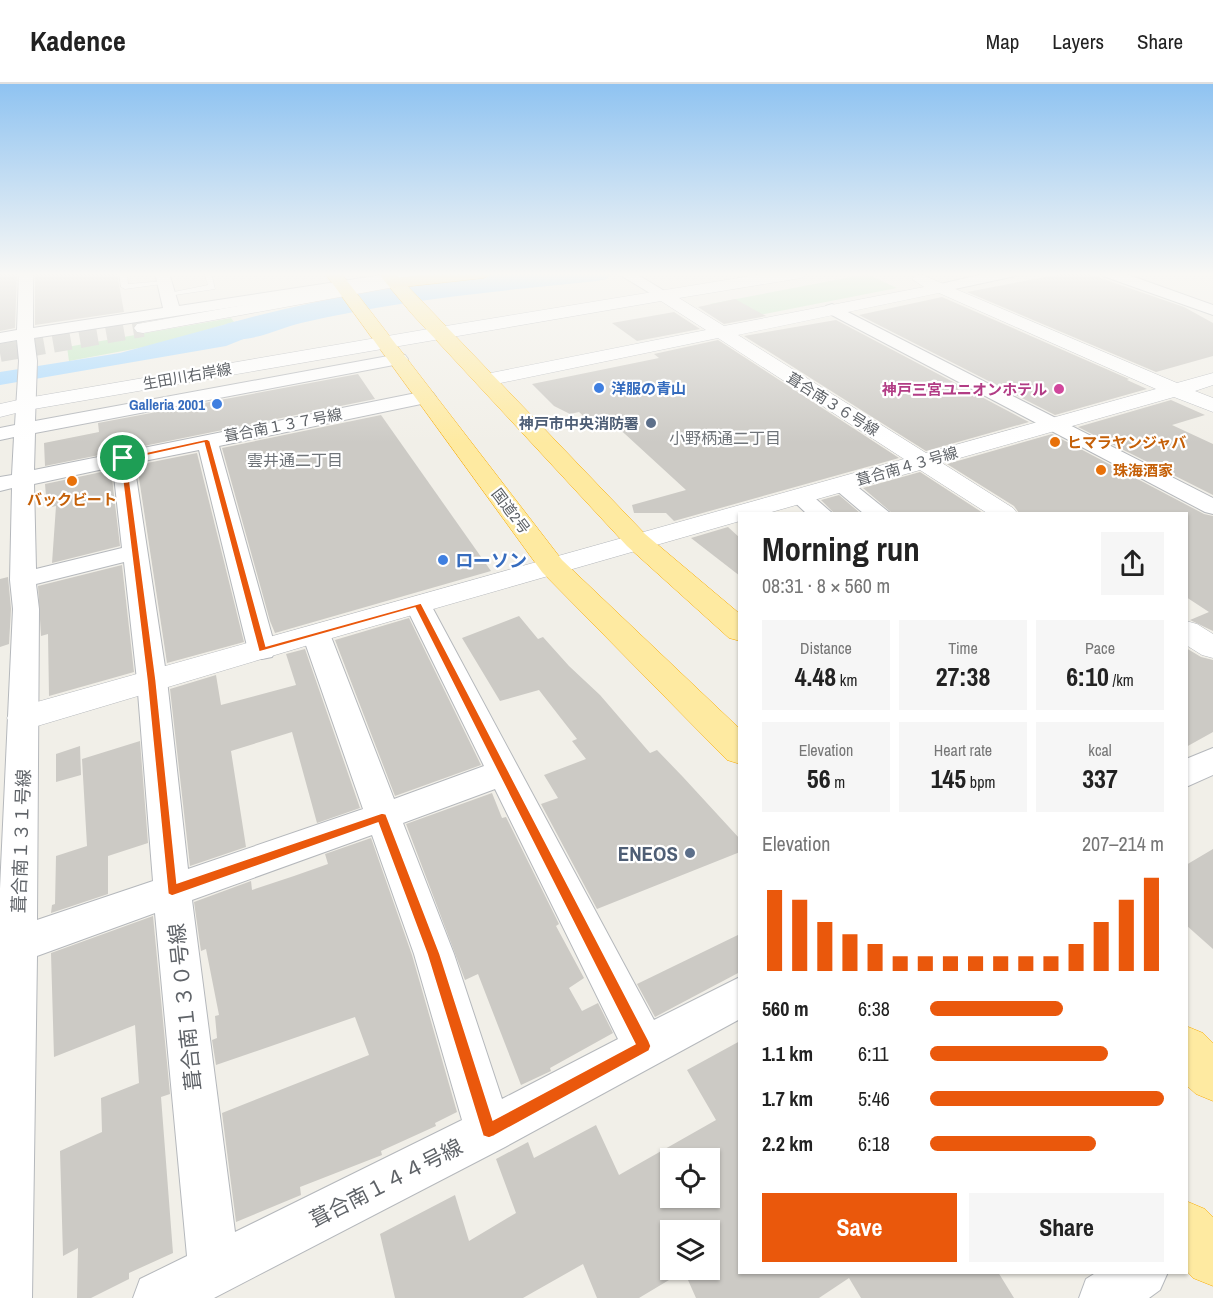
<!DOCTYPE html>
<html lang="en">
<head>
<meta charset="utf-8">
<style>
	body { margin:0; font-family:"Archivo Narrow","Noto Sans JP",sans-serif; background:#f6f6f6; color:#222; height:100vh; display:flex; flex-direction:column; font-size:22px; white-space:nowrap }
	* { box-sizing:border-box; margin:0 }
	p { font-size:20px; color:#767676 }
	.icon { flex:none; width:33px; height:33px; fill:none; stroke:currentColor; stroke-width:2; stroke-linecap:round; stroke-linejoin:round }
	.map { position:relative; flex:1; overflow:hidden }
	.details { position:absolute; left:738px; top:428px; width:450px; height:762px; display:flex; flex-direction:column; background:#fff; border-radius:0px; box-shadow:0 2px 4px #0004 }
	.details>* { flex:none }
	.tools { position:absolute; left:660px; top:1064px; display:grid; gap:12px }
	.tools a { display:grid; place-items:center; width:60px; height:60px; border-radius:0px; background:#fff; box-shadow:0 2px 4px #0004; font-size:30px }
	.pin { position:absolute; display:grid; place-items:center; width:51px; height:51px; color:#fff; margin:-26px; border:3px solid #fff; border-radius:50%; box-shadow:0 2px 6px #0007 }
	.round { display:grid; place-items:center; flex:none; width:63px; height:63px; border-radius:0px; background:#f6f6f6 }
	.overview { display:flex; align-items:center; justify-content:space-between; height:102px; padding:0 24px }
	h1 { font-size:33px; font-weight:700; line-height:45px }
	.metrics { display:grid; grid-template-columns:repeat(3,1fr); gap:9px; height:102px; padding:6px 24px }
	.metrics div { display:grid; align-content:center; border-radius:0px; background:#f6f6f6; text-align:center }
	.metrics b { font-size:26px; font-weight:700 }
	.metrics small { font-size:16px; font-weight:400 }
	.metrics p { font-size:16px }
	.chart { height:168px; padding:12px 24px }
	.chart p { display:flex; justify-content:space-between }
	.chart svg { width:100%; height:108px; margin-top:6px; stroke:#ea580c; stroke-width:6 }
	.action { display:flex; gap:12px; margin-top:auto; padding:12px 24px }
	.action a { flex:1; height:69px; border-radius:0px; background:#ea580c; color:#fff; font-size:24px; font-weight:700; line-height:69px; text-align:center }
	.action a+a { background:#f6f6f6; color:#222 }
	ul { padding:0 24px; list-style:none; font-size:20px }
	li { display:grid; grid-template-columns:96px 72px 1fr; align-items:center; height:45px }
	li i { height:15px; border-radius:8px; background:#ea580c }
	header { display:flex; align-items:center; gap:36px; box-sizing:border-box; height:84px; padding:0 30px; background:#fff; border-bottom:2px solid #e0e0e0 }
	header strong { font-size:28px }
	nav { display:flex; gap:33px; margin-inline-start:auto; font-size:21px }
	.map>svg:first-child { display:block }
	.green { fill:#c5e8c5 }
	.water { fill:#aadaff }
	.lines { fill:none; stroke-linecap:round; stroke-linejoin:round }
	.river { fill:#aadaff; fill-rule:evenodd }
	.building { fill:#cccac5; fill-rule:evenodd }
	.tertiary-tunnel { stroke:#ccccc8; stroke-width:18; stroke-dasharray:18 9; stroke-linecap:butt }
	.service-casing { stroke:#b5b8bc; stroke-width:1 }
	.minor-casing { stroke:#b5b8bc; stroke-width:2 }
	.tertiary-casing { stroke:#b5b8bc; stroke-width:1 }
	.trunk-casing { stroke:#f9ab00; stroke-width:1 }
	.motorway-casing { stroke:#f9ab00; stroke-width:1 }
	.service { fill:#fff; fill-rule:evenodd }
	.minor { fill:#fff; fill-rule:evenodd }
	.tertiary { fill:#fff; fill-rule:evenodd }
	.trunk { fill:#feeaa1; fill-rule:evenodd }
	.motorway { fill:#fde293; fill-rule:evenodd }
	.route { fill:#ea580c; stroke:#fff; stroke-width:1.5; fill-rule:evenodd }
	.shop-dot { fill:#3f7fe0; stroke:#fff; stroke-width:2 }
	.hotel-dot { fill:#d1479c; stroke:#fff; stroke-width:2 }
	.service-dot { fill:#5c6f8a; stroke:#fff; stroke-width:2 }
	.food-dot { fill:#e8710a; stroke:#fff; stroke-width:2 }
	.labels { text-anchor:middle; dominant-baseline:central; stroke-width:4.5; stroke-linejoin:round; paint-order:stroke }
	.far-street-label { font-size:15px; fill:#5f6368; stroke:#fff }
	.far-shop-label { font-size:15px; font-weight:bold; fill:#366cbe; stroke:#fff; text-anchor:start }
	.far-hotel-label { font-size:15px; font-weight:bold; fill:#b23c85; stroke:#fff; text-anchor:end }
	.far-service-label { font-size:15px; font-weight:bold; fill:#4e5e75; stroke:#fff; text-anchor:end }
	.far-food-label { font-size:15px; font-weight:bold; fill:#c56008; stroke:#fff; text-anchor:start }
	.far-neighbourhood-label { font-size:16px; fill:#70757a; stroke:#fff }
	.shop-label { font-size:18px; font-weight:bold; fill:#366cbe; stroke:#fff; text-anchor:start }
	.street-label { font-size:18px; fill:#5f6368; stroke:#fff }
	.near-service-label { font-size:21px; font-weight:bold; fill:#4e5e75; stroke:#fff; text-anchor:end }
	.near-street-label { font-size:21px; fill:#5f6368; stroke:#fff }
</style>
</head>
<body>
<header>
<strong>Kadence</strong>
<nav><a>Map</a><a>Layers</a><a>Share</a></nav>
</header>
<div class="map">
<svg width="1213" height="1214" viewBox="0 0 1213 1214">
	<rect width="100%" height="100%" fill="#f1efe8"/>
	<g class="green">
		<polygon points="867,190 897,204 734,236 710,220"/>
		<polygon points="231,234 234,238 155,261 69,277 67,263"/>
	</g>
	<g class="water">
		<polygon points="531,189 631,189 448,210 439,200"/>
		<polygon points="312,221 317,232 283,239 226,262 0,301 0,288 120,269 234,238"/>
	</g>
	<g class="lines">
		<path class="river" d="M505,189H611L607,195L597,197C498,207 398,216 301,239C277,245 249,260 226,254L221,247L226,240C318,214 410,200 505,189Z"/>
	</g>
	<g class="building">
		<polygon points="0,189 17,189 15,244 0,247"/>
		<polygon points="35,189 117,189 124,228 35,241"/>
		<polygon points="1066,189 1086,189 1132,205 1184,223 1213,239 1213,272 1156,288 967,208"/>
		<polygon points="942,213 1129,295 1127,296 1147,305 1055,331 859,231"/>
		<polygon points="735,215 766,232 724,240 698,223"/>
		<polygon points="674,228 700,245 637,257 612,239"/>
		<polygon points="836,236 1029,338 926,367 744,252"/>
		<polygon points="718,256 899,374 674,437 666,429 634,429 632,421 686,406 613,339 595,343 579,328 570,330 554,322 532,300 659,274 654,270"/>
		<polygon points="358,290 375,315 45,382 44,359 99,348 98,339"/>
		<polygon points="1171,316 1205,331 1172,341 1213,360 1213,411 1078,343"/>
		<polygon points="381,331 491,487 275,549 270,537 222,364"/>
		<polygon points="1052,350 1204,430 1213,432 1213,547 1190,536 1209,528 1186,513 1186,429 1019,429 1014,422 947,380"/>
		<polygon points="197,369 244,558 167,579 137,381"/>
		<polygon points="111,386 120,462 52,479 56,422 47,424 45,400"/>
		<polygon points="920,388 983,429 892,429 863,404"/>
		<polygon points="839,411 860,429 834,429 821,416"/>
		<polygon points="728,443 740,454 740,492 691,454"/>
		<polygon points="122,481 134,588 49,612 48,550 41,552 38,502"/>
		<polygon points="8,493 11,525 9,560 0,563 0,495"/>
		<polygon points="519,532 538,555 543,553 569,582 600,611 650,669 657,666 683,693 740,755 740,768 597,825 541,720 558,714 544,691 586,675 572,657 577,655 539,606 500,617 462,554"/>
		<polygon points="409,534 481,681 395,712 335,556"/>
		<polygon points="1186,564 1201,573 1213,576 1213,648 1186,663"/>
		<polygon points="305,565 360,724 317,739 292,648 231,667 246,763 190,782 170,605 216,591 221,621 296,601 286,570"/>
		<polygon points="140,657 148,759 108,772 108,810 51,829 52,821 55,820 56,772 87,762 82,675"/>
		<polygon points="80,662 81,691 56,698 56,670"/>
		<polygon points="492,709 502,734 506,733 559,840 556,842 584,894 569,904 582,927 598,919 613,949 550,984 551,987 521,1001 478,890 465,896 406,740"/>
		<polygon points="371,754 412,871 457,1028 435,1039 436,1042 381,1067 382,1071 300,1103 301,1111 236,1138 222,1029 369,971 355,933 216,981 212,956 217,954 215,932 219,931 206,865 201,867 194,818 251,797 252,806 294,792 328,780 325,770"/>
		<polygon points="1213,765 1213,865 1186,841 1186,781"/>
		<polygon points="153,832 170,1010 161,1013 173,1169 129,1189 129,1195 91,1214 77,1214 78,1164 63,1172 60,1067 102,1048 101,1014 139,999 135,941 54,973 51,869"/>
		<polygon points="740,850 740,888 655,933 637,900"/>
		<path d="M740,957V1188H998L1014,1214H861L849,1194L819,1214H696L684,1187L639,1214H597L583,1180L523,1214H395L380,1150L455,1111L469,1157L516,1129L496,1075L528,1058L534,1074L596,1041L619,1091L716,1036L687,986ZM670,1074H710V1113H670ZM670,1146H710V1185H670Z"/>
	</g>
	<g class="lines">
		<polyline class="tertiary-tunnel" points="0,269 143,244"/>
		<defs>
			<g id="service">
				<polygon points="119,189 127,189 128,200 165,197 169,199 125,205 121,203"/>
				<polygon points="204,189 211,189 215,205 168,212 164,210 208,201"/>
			</g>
			<g id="minor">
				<path d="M19,189H33V244L163,224L155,189H169L179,222L395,189H433L426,193L34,254L37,277L35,337L399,270L405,271L408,275L405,279L399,280L35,349L34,386L426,307L433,309L436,313L433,317L426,319L219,362L276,566L272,573L262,575L252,573L248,566L199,366L134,379L167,596L188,785L363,725L302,550L306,544L316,541L326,544L330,550L394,715L484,682L405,521L409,515L418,513L427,515L431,521L654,936L740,893V935L505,1063L214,1214H133L140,1195L187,1172L155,829L37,872L32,1214H0V805L13,525L10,496L12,404L0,407V393L12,391L14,353L0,356V344L15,341L19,277L17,256L0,259V249L17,246ZM113,383L122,464L36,485L34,400ZM124,478L137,596L153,797L37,836L39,525L36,500ZM495,705L618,955L502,1015L454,870L403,739ZM372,751L414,870L462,1036L235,1148L192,816Z"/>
				<polygon points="617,189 635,189 671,211 668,214 658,214"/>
				<polygon points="988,189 1017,189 1015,192 941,208 934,204 936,201"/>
				<polygon points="1101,189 1123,189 1213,221 1213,231 1103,192"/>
				<polygon points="832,220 1213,414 1213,430 1205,428 826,228 824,225 826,222"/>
				<polygon points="841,394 849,396 890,429 863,429 830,401 833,396"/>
				<polygon points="800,406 808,408 832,429 806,429 789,413 792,408"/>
				<polygon points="1213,664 1213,691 1186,703 1186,675"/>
				<polygon points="1097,1188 1168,1188 1160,1206 1149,1214 1079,1214 1086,1195"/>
			</g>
			<g id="tertiary">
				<path d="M769,189H809L801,194L679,214L724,242L924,203L912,195L920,190L1177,299L1213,289V301L1195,307L1213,314V328L1174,313L942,379L1013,424L1017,429H987L920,386L768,429H740V437L332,554L24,646L12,643L7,634L12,625L904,375L718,254L486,302L479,300L476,296L479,292L486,290L706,246L661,217L28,326L0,333V320L27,314L440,243ZM939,209L1156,305L926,369L738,251Z"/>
				<polygon points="394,194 400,196 402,199 400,202 143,249 137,248 134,244 137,240 143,239"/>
				<polygon points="1186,537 1197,540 1213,550 1213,574 1202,571 1186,561"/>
			</g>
			<g id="trunk">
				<polygon points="325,189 341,189 562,476 740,645 740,680 727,676 542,488"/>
				<polygon points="378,189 395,189 645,450 740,530 740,557 729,554 627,462 412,230"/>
				<polygon points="1186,942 1203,949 1213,959 1213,1017 1196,1010 1186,1001"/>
				<polygon points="1186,1117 1205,1125 1213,1133 1213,1202 1193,1194 1186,1186"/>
			</g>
			<polygon id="motorway" points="437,189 492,189 484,194 394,204 386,199 394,194"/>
		</defs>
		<use href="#service" class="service-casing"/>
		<use href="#minor" class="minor-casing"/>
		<use href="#tertiary" class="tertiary-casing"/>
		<use href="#trunk" class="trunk-casing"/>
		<use href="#motorway" class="motorway-casing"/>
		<use href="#service" class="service"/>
		<use href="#minor" class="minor"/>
		<use href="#tertiary" class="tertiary"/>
		<use href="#trunk" class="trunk"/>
		<use href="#motorway" class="motorway"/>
	</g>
	<linearGradient id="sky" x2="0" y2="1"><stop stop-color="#8fc3f1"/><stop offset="0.53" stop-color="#f9f8f5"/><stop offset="1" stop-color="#f9f8f5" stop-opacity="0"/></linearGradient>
	<rect width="1213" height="359" fill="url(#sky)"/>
	<path class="route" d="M207,355L210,357L266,562L421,519L649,957L651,962L649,967L494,1052L489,1054L483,1052L427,870L378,739L172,812L168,810L147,596L120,374ZM204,359L259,568L415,524L635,960L493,1036L440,870L386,730L382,729L177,799L156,596L127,376Z"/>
	<g class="shop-dot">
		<circle cx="599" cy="304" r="6"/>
		<circle cx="217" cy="320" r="6"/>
		<circle cx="443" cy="476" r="6"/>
	</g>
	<circle class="hotel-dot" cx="1059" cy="305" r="6"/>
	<g class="service-dot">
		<circle cx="651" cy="339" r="6"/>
		<circle cx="690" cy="769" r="6"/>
	</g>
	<g class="food-dot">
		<circle cx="1055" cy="358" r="6"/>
		<circle cx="1101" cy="386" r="6"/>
		<circle cx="72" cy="397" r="6"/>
	</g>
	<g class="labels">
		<g class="far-street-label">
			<text transform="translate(187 292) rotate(-10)">生田川右岸線</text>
			<text transform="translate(833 320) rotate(32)">葺合南３６号線</text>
			<text transform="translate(283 341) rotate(-11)">葺合南１３７号線</text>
			<text transform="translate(907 382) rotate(-16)">葺合南４３号線</text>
			<text transform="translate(511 427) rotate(53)">国道2号</text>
		</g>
		<g class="far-shop-label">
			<text x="611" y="304">洋服の青山</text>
			<text x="205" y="320" text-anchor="end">Galleria 2001</text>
		</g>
		<g class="far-hotel-label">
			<text x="1047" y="305">神戸三宮ユニオンホテル</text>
		</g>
		<g class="far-service-label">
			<text x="639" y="339">神戸市中央消防署</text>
		</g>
		<g class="far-food-label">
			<text x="1067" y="358">ヒマラヤンジャバ</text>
			<text x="1113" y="386">珠海酒家</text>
			<text x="72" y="415" text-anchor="middle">バックビート</text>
		</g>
		<g class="far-neighbourhood-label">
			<text x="725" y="354">小野柄通二丁目</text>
			<text x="295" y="376">雲井通二丁目</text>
		</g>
		<g class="shop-label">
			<text x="455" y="476">ローソン</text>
		</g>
		<g class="street-label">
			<text transform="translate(21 757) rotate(-88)">葺合南１３１号線</text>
		</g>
		<g class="near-service-label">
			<text x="678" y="769">ENEOS</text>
		</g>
		<g class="near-street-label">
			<text transform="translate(185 923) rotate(-96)">葺合南１３０号線</text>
			<text transform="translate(386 1099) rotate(-27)">葺合南１４４号線</text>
		</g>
	</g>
</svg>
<div class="tools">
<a><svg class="icon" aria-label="locate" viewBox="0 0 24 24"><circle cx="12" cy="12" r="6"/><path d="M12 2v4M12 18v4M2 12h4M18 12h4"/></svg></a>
<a><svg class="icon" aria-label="layers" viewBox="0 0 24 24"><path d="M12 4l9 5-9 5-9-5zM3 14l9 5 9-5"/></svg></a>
</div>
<div class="pin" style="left:123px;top:374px;background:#1e9e55"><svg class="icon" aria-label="arrive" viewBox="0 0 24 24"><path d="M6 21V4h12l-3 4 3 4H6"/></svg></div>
<section class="details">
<div class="overview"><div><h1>Morning run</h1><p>08:31 · 8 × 560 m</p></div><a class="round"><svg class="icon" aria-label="share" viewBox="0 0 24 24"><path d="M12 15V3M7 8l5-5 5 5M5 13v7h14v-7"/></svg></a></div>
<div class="metrics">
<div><p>Distance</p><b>4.48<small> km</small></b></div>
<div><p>Time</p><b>27:38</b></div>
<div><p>Pace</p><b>6:10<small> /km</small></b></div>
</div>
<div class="metrics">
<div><p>Elevation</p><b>56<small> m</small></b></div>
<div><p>Heart rate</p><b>145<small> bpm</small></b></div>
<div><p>kcal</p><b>337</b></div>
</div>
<div class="chart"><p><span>Elevation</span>207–214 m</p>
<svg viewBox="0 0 160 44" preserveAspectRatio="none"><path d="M5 44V11M15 44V15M25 44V24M35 44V29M45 44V33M55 44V38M65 44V38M75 44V38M85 44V38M95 44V38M105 44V38M115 44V38M125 44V33M135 44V24M145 44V15M155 44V6"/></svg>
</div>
<ul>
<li><b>560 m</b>6:38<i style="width:57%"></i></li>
<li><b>1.1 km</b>6:11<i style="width:76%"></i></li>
<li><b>1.7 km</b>5:46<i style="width:100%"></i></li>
<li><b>2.2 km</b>6:18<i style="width:71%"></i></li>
</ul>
<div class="action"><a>Save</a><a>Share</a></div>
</section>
</div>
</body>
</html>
